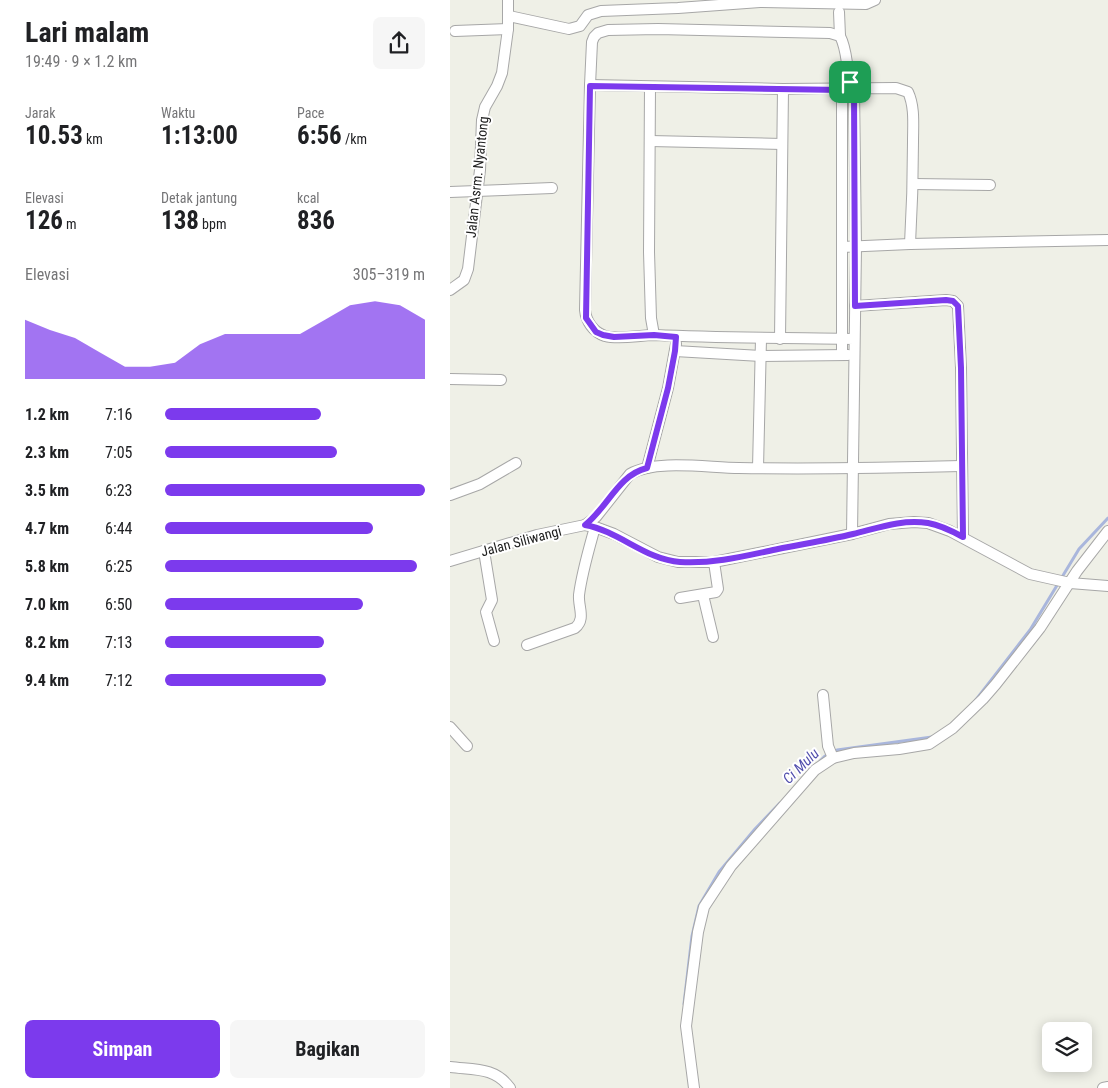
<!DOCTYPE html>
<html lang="id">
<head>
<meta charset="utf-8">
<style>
	body { margin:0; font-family:"Roboto Condensed",sans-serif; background:#f6f6f6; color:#202124; height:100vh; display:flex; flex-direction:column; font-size:19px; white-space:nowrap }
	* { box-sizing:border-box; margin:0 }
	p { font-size:16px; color:#757577 }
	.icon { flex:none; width:28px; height:28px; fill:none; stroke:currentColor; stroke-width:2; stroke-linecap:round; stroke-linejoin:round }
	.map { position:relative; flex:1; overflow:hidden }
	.details { display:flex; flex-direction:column; background:#fff; width:450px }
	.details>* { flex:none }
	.controls { position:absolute; left:592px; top:1022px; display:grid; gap:10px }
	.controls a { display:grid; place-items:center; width:50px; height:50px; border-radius:8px; background:#fff; box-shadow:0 2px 12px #0003; font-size:25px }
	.pin { position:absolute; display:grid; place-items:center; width:42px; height:42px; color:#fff; margin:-21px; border-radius:10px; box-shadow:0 2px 8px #0006 }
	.round { display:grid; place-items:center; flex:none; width:52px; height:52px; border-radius:8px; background:#f6f6f6 }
	.head { display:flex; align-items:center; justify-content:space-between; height:85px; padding:0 25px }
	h1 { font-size:28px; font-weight:700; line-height:38px }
	.metrics { display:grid; grid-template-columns:repeat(3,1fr); gap:8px; height:85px; padding:5px 25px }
	.metrics div { display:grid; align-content:center }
	.metrics b { font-size:25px; font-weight:700 }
	.metrics small { font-size:14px; font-weight:400 }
	.metrics p { font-size:14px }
	.chart { height:140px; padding:10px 25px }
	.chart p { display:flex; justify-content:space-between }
	.chart svg { width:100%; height:90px; margin-top:5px; fill:#7c3aed; opacity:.7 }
	.cta { display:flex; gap:10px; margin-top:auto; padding:10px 25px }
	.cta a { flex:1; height:58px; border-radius:8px; background:#7c3aed; color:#fff; font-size:20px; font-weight:700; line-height:58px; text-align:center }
	.cta a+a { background:#f6f6f6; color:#202124 }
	ul { padding:0 25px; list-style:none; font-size:16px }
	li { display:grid; grid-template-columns:80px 60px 1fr; align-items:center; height:38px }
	li i { height:12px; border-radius:6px; background:#7c3aed }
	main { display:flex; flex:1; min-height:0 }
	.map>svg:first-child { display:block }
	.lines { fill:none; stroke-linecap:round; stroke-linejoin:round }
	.stream { stroke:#a9b6dc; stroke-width:3 }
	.minor-casing { stroke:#a7a7a7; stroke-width:12 }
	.minor { stroke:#fff; stroke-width:10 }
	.route-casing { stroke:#fff; stroke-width:10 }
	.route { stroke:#7c3aed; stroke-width:6 }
	.labels { text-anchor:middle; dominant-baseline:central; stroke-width:4; stroke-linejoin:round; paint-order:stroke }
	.street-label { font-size:14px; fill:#202020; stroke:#fff }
	.water-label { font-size:15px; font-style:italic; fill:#524fad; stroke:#fff }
</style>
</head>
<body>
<main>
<section class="details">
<div class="head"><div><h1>Lari malam</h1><p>19:49 · 9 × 1.2 km</p></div><a class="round"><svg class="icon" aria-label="share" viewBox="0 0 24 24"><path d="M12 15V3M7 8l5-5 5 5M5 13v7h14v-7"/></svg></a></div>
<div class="metrics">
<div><p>Jarak</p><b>10.53<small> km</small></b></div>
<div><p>Waktu</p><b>1:13:00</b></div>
<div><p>Pace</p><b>6:56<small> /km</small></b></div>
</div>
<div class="metrics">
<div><p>Elevasi</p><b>126<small> m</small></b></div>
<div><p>Detak jantung</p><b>138<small> bpm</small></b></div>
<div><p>kcal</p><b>836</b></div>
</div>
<div class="chart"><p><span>Elevasi</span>305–319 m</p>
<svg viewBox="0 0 160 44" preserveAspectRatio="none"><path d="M0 44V15L10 20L20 24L30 31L40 38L50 38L60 36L70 27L80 22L90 22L100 22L110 22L120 15L130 8L140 6L150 8L160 15V44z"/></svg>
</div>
<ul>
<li><b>1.2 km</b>7:16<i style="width:60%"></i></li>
<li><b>2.3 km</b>7:05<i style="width:66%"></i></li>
<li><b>3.5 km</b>6:23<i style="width:100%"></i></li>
<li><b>4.7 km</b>6:44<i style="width:80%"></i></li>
<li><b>5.8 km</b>6:25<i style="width:97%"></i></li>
<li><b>7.0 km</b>6:50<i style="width:76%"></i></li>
<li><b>8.2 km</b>7:13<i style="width:61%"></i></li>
<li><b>9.4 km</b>7:12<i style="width:62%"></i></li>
</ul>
<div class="cta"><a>Simpan</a><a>Bagikan</a></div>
</section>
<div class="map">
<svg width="658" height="1088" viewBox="0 0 658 1088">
	<rect width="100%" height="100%" fill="#eff0e7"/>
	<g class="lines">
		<g class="stream">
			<polyline points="525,701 580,630 629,549 658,518"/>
			<polyline points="370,761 375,756 387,750 482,737"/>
			<polyline points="234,1004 242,936 249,906 269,872 305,829 330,803"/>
		</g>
		<defs>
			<g id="minor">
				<polyline points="389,12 390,36"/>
				<polyline points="59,16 119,29 130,26 138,15 151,11 228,8 310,2 416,4 425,0"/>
				<polyline points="5,31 58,29"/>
				<polyline points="140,85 333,89 330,339"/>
				<polyline points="200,87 199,252 201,318 204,335"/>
				<path d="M333,89L446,88L458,92C465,107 463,125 463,142C463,176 462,210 460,244L392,247"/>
				<polyline points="200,141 332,144"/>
				<polyline points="463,184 540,185"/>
				<polyline points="0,192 102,188"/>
				<polyline points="460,244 658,240"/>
				<polyline points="0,290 14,280 18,269 30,170 32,120 35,107 47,86 52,73 58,29 58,0"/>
				<polyline points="405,306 496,300 503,301 508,306 511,368 513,537"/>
				<polyline points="225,351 311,356 398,355"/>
				<polyline points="392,355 392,89 396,86"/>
				<polyline points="0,379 51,380"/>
				<polyline points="197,468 218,388 226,344"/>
				<polyline points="308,468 311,339"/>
				<polyline points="0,495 30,484 66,463"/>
				<path d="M135,525L146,517L180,474C206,459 259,468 289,468C363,469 437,468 511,466"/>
				<path d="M402,534L406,247L404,89C395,73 399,53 390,36L380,33L208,29L158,30L148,33L144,37L142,42L140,85L135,310C136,321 143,332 155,336C170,340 189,335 205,335C271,338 338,338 404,339"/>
				<polyline points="34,551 42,600 36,612 44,641"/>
				<polyline points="0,561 87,535 135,525 145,527 164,534 208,557 228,562 264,562 402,534 439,524 464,522 478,523 500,531 580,574 620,583 658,586"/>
				<polyline points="253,595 263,637"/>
				<polyline points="230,598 266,592 268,589 264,562"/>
				<path d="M77,645L125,628C136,619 128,607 129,595C132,572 139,549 145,527"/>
				<polyline points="373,695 378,746 383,758"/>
				<polyline points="0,727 17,746"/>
				<path d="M0,1067C24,1070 45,1067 60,1088"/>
				<polyline points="244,1088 236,1026 248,932 254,907 281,866 365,770 383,758 404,753 449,749 479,744 503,728 533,699 546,684 590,628 627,571 658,531"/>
				<polyline points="653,1088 658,1087"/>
			</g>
		</defs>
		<use href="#minor" class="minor-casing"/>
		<use href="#minor" class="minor"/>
	</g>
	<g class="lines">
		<defs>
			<path id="route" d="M400,82L404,90L405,306L496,300L503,301L508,306L511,368L513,537C502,531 490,525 478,523C451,519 428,528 403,534C378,540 353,544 328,549C295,556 264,564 230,562C196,560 169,531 135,525C158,507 168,475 197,468L218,388L225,351L226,337L204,335L164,337L153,335L146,332L136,318L140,86L392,90Z"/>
		</defs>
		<use href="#route" class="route-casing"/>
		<use href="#route" class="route"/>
	</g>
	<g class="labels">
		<g class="street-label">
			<text transform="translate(27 177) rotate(-84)">Jalan Asrm. Nyantong</text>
			<text transform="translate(71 541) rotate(-15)">Jalan Siliwangi</text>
		</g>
		<g class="water-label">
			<text transform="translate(351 766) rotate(-44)">Ci Mulu</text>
		</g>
	</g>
</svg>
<div class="controls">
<a><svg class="icon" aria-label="layers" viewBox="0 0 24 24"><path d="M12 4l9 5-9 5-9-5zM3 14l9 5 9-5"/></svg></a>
</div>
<div class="pin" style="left:400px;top:82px;background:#1e9e55"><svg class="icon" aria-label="arrive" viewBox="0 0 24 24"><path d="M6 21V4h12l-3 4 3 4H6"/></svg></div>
</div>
</main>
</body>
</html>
